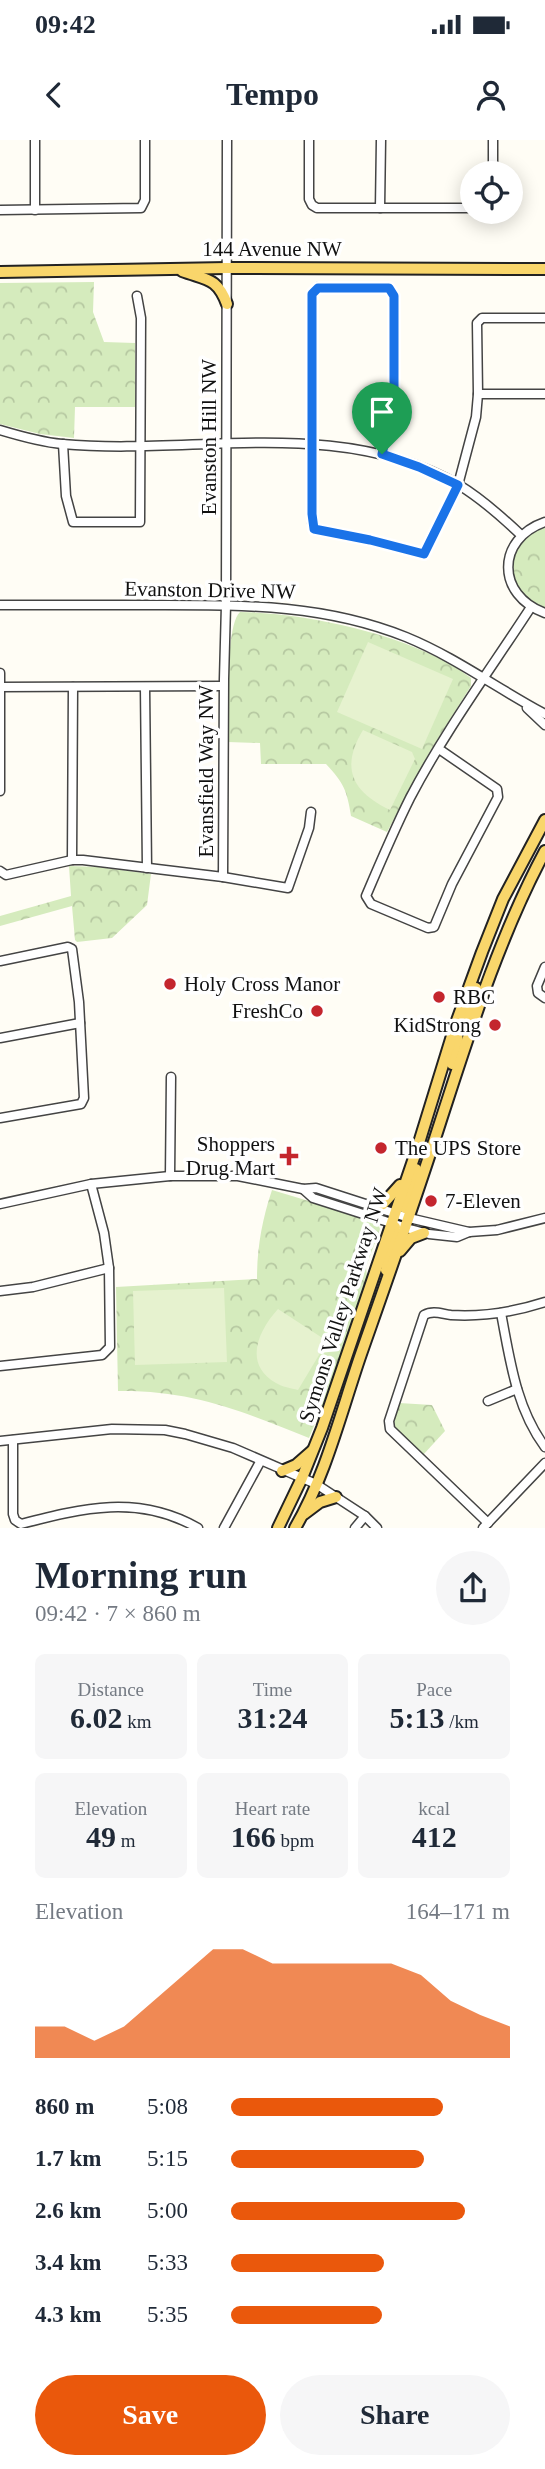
<!DOCTYPE html>
<html lang="en">
<head>
<meta charset="utf-8">
<style>
	body { margin:0; font-family:"Times New Roman",serif; background:#f6f6f7; color:#1f2937; height:100vh; display:flex; flex-direction:column; font-size:26px; white-space:nowrap }
	* { box-sizing:border-box; margin:0 }
	p { font-size:23px; color:#747a83 }
	.icon { flex:none; width:38px; height:38px; fill:none; stroke:currentColor; stroke-width:2; stroke-linecap:round; stroke-linejoin:round }
	.map { position:relative; height:1388px; overflow:hidden }
	.drawer { display:flex; flex-direction:column; background:#fff; flex:1 }
	.drawer>* { flex:none }
	.fabs { position:absolute; left:460px; top:21px; display:grid; gap:14px }
	.fabs a { display:grid; place-items:center; width:63px; height:63px; border-radius:50%; background:#fff; box-shadow:0 4px 18px #0003; font-size:35px }
	.pin { position:absolute; display:grid; place-items:center; width:60px; height:60px; color:#fff; margin:-72px -30px; border-radius:50% 50% 50% 0; rotate:-45deg; box-shadow:0 0 7px #0007 }
	.pin .icon { rotate:45deg }
	.round { display:grid; place-items:center; flex:none; width:74px; height:74px; border-radius:37px; background:#f6f6f7 }
	.headline { display:flex; align-items:center; justify-content:space-between; height:119px; padding:0 35px }
	h1 { font-size:38px; font-weight:800; line-height:52px }
	.metrics { display:grid; grid-template-columns:repeat(3,1fr); gap:10px; height:119px; padding:7px 35px }
	.metrics div { display:grid; align-content:center; border-radius:10px; background:#f6f6f7; text-align:center }
	.metrics b { font-size:30px; font-weight:800 }
	.metrics small { font-size:19px; font-weight:400 }
	.metrics p { font-size:19px }
	.chart { height:196px; padding:14px 35px }
	.chart p { display:flex; justify-content:space-between }
	.chart svg { width:100%; height:126px; margin-top:7px; fill:#ea580c; opacity:.7 }
	.action { display:flex; gap:14px; margin-top:auto; padding:14px 35px }
	.action a { flex:1; height:80px; border-radius:42px; background:#ea580c; color:#fff; font-size:28px; font-weight:800; line-height:80px; text-align:center }
	.action a+a { background:#f6f6f7; color:#1f2937 }
	ul { padding:0 35px; list-style:none; font-size:23px }
	li { display:grid; grid-template-columns:112px 84px 1fr; align-items:center; height:52px }
	li i { height:18px; border-radius:9px; background:#ea580c }
	.status { display:flex; justify-content:space-between; align-items:center; height:49px; padding:0 35px; background:#fff; direction:ltr }
	.status svg { height:19px; fill:currentColor }
	header { display:flex; justify-content:space-between; align-items:center; height:91px; padding:0 35px; background:#fff; font-size:32px; font-weight:800 }
	.map>svg:first-child { display:block }
	.park { fill:url(#park-crowns) }
	.pitch { fill:#e6f2cf }
	.lines { fill:none; stroke-linecap:round; stroke-linejoin:round }
	.minor-casing { stroke:#444; stroke-width:11 }
	.major-casing { stroke:#222; stroke-width:14 }
	.minor { stroke:#fff; stroke-width:8 }
	.major { stroke:#f9d66b; stroke-width:10 }
	.route-casing { stroke:#fff; stroke-width:14 }
	.route { stroke:#1a73e8; stroke-width:9 }
	.poi-dot { fill:#c4262e; stroke:#fff; stroke-width:2.5 }
	.labels { text-anchor:middle; dominant-baseline:central; stroke-width:7; stroke-linejoin:round; paint-order:stroke }
	.street-label { font-size:21px; fill:#111; stroke:#fff }
	.poi-label { font-size:21px; fill:#111; stroke:#fff; text-anchor:start }
</style>
</head>
<body>
<div class="status"><b>09:42</b><svg viewBox="0 0 49 12"><path d="M0 12V9h3v3zM5 12V6h3v6zM10 12V3h3v9zM15 12V0h3v12zM26 1h20v11H26zM47 4h2v5h-2z"/></svg></div>
<header><svg class="icon" aria-label="back" viewBox="0 0 24 24"><path d="M15 5l-7 7 7 7"/></svg>Tempo<svg class="icon" aria-label="person" viewBox="0 0 24 24"><circle cx="12" cy="8" r="4"/><path d="M4 21q1-7 8-7t8 7"/></svg></header>
<div class="map">
<svg width="545" height="1388" viewBox="0 0 545 1388">
	<defs>
		<pattern id="park-crowns" width="20" height="18" patternUnits="userSpaceOnUse" patternTransform="scale(1.75)"><rect width="20" height="18" fill="#d5ebbd"/><path d="M2 6a3 3 0 1 1 6 0M12 15a3 3 0 1 1 6 0" fill="none" stroke="#b6c8a1"/></pattern>
	</defs>
	<rect width="100%" height="100%" fill="#fffdf5"/>
	<g class="park">
		<polygon points="94,142 93,172 104,202 135,203 135,267 75,267 74,298 40,294 0,284 0,143"/>
		<path d="M545,385V469C540,467 534,465 530,463C506,447 507,414 527,397C533,392 537,387 545,385Z"/>
		<path d="M240,472C308,473 417,496 471,538V546L429,613L387,692L351,676C347,651 344,643 326,624H261L260,603L228,602C228,579 225,485 240,472Z"/>
		<polygon points="69,726 98,727 151,734 147,765 112,798 77,802 75,800 72,766 0,786 0,776 71,756"/>
		<path d="M272,1050L372,1080L378,1084L380,1089L366,1127L367,1136L326,1257L309,1298C242,1271 192,1250 118,1251L116,1147L257,1139C257,1108 262,1080 272,1050Z"/>
		<polygon points="399,1263 432,1265 445,1291 423,1315 394,1286 393,1282"/>
	</g>
	<g class="pitch">
		<polygon points="368,502 453,539 422,609 337,572"/>
		<path d="M363,590L412,612L415,619L390,670C352,652 340,628 363,590Z"/>
		<polygon points="224,1148 227,1222 135,1225 133,1151"/>
		<path d="M278,1169L324,1199L325,1205L298,1250C291,1248 282,1247 276,1243C243,1224 258,1191 278,1169Z"/>
	</g>
	<g class="lines">
		<defs>
			<g id="minor">
				<polyline points="309,0 309,59 312,65 317,68 472,68"/>
				<polyline points="493,0 493,33"/>
				<polyline points="380,68 381,0"/>
				<polyline points="0,70 141,68 145,60 145,0"/>
				<polyline points="35,70 35,0"/>
				<polyline points="478,254 545,254"/>
				<path d="M0,290C20,296 41,302 62,304C194,316 338,275 459,345C482,359 502,377 521,395"/>
				<polyline points="63,304 66,356 73,382 140,382 141,178 137,156"/>
				<polyline points="382,314 394,265 394,156 389,148 318,147 312,154 312,382 314,389 370,400 424,414 458,345 476,277 478,254 477,183 482,178 545,178"/>
				<path d="M545,382C496,399 496,455 545,473"/>
				<path d="M0,465C55,465 110,465 165,465C249,465 326,465 406,497C455,517 498,549 545,574"/>
				<polyline points="0,533 0,651"/>
				<polyline points="0,547 223,546"/>
				<polyline points="145,547 147,728"/>
				<polyline points="527,568 545,585"/>
				<path d="M439,609L497,649L498,657L452,744L434,787L428,788L371,764L366,756C380,723 394,690 410,658C445,591 490,530 531,467"/>
				<polyline points="72,720 73,547"/>
				<polyline points="0,731 6,735 72,720 83,720 223,737 224,539 226,465 227,0"/>
				<polyline points="223,737 288,748 309,688 311,672"/>
				<polyline points="0,821 68,807 72,809 79,862 84,958 81,964 0,978"/>
				<polyline points="545,827 537,846 538,853 545,858"/>
				<polyline points="0,898 80,883"/>
				<polyline points="170,1036 171,937"/>
				<polyline points="303,1049 313,1058 410,1089 429,1094 457,1097 469,1092 497,1090 545,1078"/>
				<polyline points="0,1064 91,1044 170,1036 238,1036 303,1049 316,1048 409,1078 469,1092"/>
				<polyline points="0,1151 33,1147 109,1128"/>
				<path d="M501,1173C510,1220 516,1268 545,1307"/>
				<polyline points="0,1226 102,1215 110,1207 109,1128 104,1093 91,1044"/>
				<polyline points="488,1261 517,1249"/>
				<path d="M13,1300V1374L15,1380L21,1384C83,1368 138,1354 198,1388"/>
				<polyline points="0,1301 112,1289 165,1290 185,1294 233,1308 316,1344 365,1376 377,1388"/>
				<path d="M488,1383L390,1289L389,1281L424,1175C433,1170 442,1174 451,1175C483,1177 514,1172 545,1162"/>
				<polyline points="224,1388 260,1322"/>
				<polyline points="355,1388 365,1376"/>
				<polyline points="483,1388 545,1323"/>
			</g>
			<g id="major">
				<path d="M182,131C206,140 217,137 227,164"/>
				<polyline points="0,132 227,128 545,129"/>
				<polyline points="467,885 465,882 476,848"/>
				<polyline points="452,924 458,901 456,888"/>
				<polyline points="375,1068 383,1064 400,1045"/>
				<polyline points="405,1068 416,1029"/>
				<polyline points="400,1111 411,1098 424,1093"/>
				<polyline points="386,1130 395,1087"/>
				<polyline points="282,1331 296,1325 312,1311"/>
				<polyline points="304,1374 320,1362 336,1357"/>
				<polyline points="278,1388 302,1338 322,1288 418,1006 455,886 482,812 503,759 545,680"/>
				<path d="M295,1388C326,1335 341,1272 361,1214C388,1137 415,1061 440,983C470,891 499,797 545,711"/>
			</g>
		</defs>
		<use href="#minor" class="minor-casing"/>
		<use href="#major" class="major-casing"/>
		<use href="#minor" class="minor"/>
		<use href="#major" class="major"/>
	</g>
	<g class="lines">
		<defs>
			<polygon id="route" points="318,148 389,148 394,156 394,265 382,314 419,327 458,345 424,414 370,400 314,389 312,374 312,154"/>
		</defs>
		<use href="#route" class="route-casing"/>
		<use href="#route" class="route"/>
	</g>
	<g class="poi-dot">
		<circle cx="170" cy="844" r="7"/>
		<circle cx="439" cy="857" r="7"/>
		<circle cx="317" cy="871" r="7"/>
		<circle cx="495" cy="885" r="7"/>
		<circle cx="381" cy="1008" r="7"/>
		<path d="M285.5 1005.5h7v7h7v7h-7v7h-7v-7h-7v-7h7z"/>
		<circle cx="431" cy="1061" r="7"/>
	</g>
	<g class="labels">
		<g class="street-label">
			<text x="272" y="109">144 Avenue NW</text>
			<text transform="translate(209 297) rotate(-90)">Evanston Hill NW</text>
			<text transform="translate(210 450) rotate(1)">Evanston Drive NW</text>
			<text transform="translate(206 631) rotate(-90)">Evansfield Way NW</text>
			<text transform="translate(343 1165) rotate(-72)">Symons Valley Parkway NW</text>
		</g>
		<g class="poi-label">
			<text x="184" y="844">Holy Cross Manor</text>
			<text x="453" y="857">RBC</text>
			<text x="303" y="871" text-anchor="end">FreshCo</text>
			<text x="481" y="885" text-anchor="end">KidStrong</text>
			<text x="275" y="1004" text-anchor="end">Shoppers<tspan x="275" dy="24">Drug Mart</tspan></text>
			<text x="395" y="1008">The UPS Store</text>
			<text x="445" y="1061">7-Eleven</text>
		</g>
	</g>
</svg>
<div class="fabs">
<a><svg class="icon" aria-label="locate" viewBox="0 0 24 24"><circle cx="12" cy="12" r="6"/><path d="M12 2v4M12 18v4M2 12h4M18 12h4"/></svg></a>
</div>
<div class="pin" style="left:382px;top:314px;background:#1e9e55"><svg class="icon" aria-label="arrive" viewBox="0 0 24 24"><path d="M6 21V4h12l-3 4 3 4H6"/></svg></div>
</div>
<section class="drawer">
<div class="headline"><div><h1>Morning run</h1><p>09:42 · 7 × 860 m</p></div><a class="round"><svg class="icon" aria-label="share" viewBox="0 0 24 24"><path d="M12 15V3M7 8l5-5 5 5M5 13v7h14v-7"/></svg></a></div>
<div class="metrics">
<div><p>Distance</p><b>6.02<small> km</small></b></div>
<div><p>Time</p><b>31:24</b></div>
<div><p>Pace</p><b>5:13<small> /km</small></b></div>
</div>
<div class="metrics">
<div><p>Elevation</p><b>49<small> m</small></b></div>
<div><p>Heart rate</p><b>166<small> bpm</small></b></div>
<div><p>kcal</p><b>412</b></div>
</div>
<div class="chart"><p><span>Elevation</span>164–171 m</p>
<svg viewBox="0 0 160 44" preserveAspectRatio="none"><path d="M0 44V33L10 33L20 38L30 33L40 24L50 15L60 6L70 6L80 11L90 11L100 11L110 11L120 11L130 15L140 24L150 29L160 33V44z"/></svg>
</div>
<ul>
<li><b>860 m</b>5:08<i style="width:76%"></i></li>
<li><b>1.7 km</b>5:15<i style="width:69%"></i></li>
<li><b>2.6 km</b>5:00<i style="width:84%"></i></li>
<li><b>3.4 km</b>5:33<i style="width:55%"></i></li>
<li><b>4.3 km</b>5:35<i style="width:54%"></i></li>
</ul>
<div class="action"><a>Save</a><a>Share</a></div>
</section>
</body>
</html>
